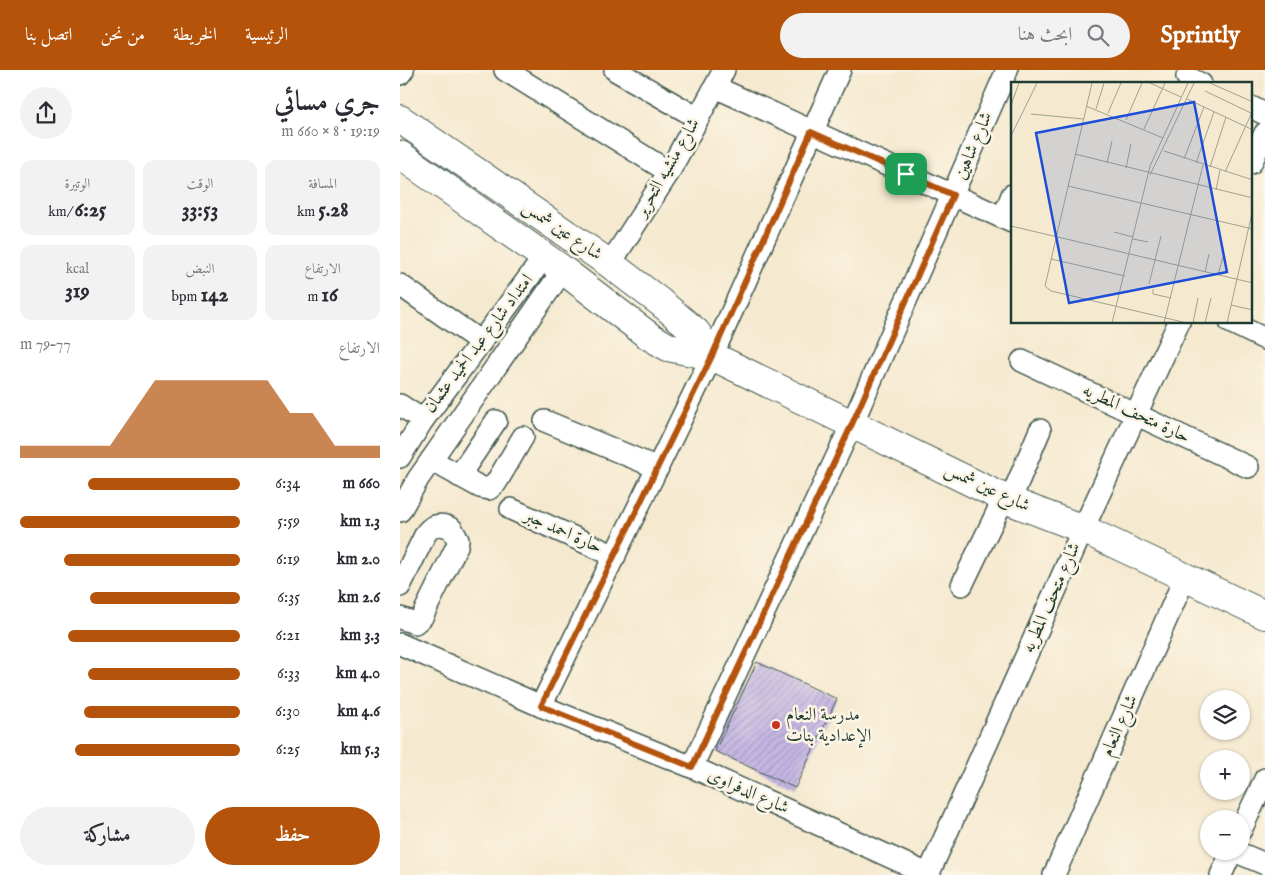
<!DOCTYPE html>
<html lang="ar">
<head>
<meta charset="utf-8">
<style>
	body { margin:0; font-family:"IM FELL English",Amiri,serif; background:#f2f2f3; color:#2b2b33; direction:rtl; height:100vh; display:flex; flex-direction:column; font-size:19px; white-space:nowrap }
	* { box-sizing:border-box; margin:0 }
	p { font-size:16px; color:#7c7c81 }
	.icon { flex:none; width:28px; height:28px; fill:none; stroke:currentColor; stroke-width:2; stroke-linecap:round; stroke-linejoin:round }
	.map { position:relative; flex:1; overflow:hidden; direction:ltr }
	.side { display:flex; flex-direction:column; background:#fff; width:400px }
	.side>* { flex:none }
	.buttons { position:absolute; left:800px; top:620px; display:grid; gap:10px }
	.buttons a { display:grid; place-items:center; width:50px; height:50px; border-radius:50%; background:#fff; box-shadow:0 1px 4px #0004; font-size:25px }
	.pin { position:absolute; display:grid; place-items:center; width:42px; height:42px; color:#fff; margin:-21px; border-radius:10px; box-shadow:0 2px 8px #0006 }
	.round { display:grid; place-items:center; flex:none; width:52px; height:52px; border-radius:26px; background:#f2f2f3 }
	.headline { display:flex; align-items:center; justify-content:space-between; height:85px; padding:0 20px }
	h1 { font-size:28px; font-weight:700; line-height:38px }
	.metrics { display:grid; grid-template-columns:repeat(3,1fr); gap:8px; height:85px; padding:5px 20px }
	.metrics div { display:grid; align-content:center; border-radius:12px; background:#f2f2f3; text-align:center }
	.metrics b { font-size:21px; font-weight:700 }
	.metrics small { font-size:14px; font-weight:400 }
	.metrics p { font-size:14px }
	.chart { height:140px; padding:10px 20px }
	.chart p { display:flex; justify-content:space-between }
	.chart svg { width:100%; height:90px; margin-top:5px; fill:#b45309; opacity:.7 }
	.cta { display:flex; gap:10px; margin-top:auto; padding:10px 20px }
	.cta a { flex:1; height:58px; border-radius:30px; background:#b45309; color:#fff; font-size:20px; font-weight:700; line-height:58px; text-align:center }
	.cta a+a { background:#f2f2f3; color:#2b2b33 }
	ul { padding:0 20px; list-style:none; font-size:16px }
	li { display:grid; grid-template-columns:80px 60px 1fr; align-items:center; height:38px }
	li i { height:12px; border-radius:6px; background:#b45309 }
	header { display:flex; align-items:center; gap:30px; box-sizing:border-box; height:70px; padding:0 25px; background:#b45309; color:#fff }
	header strong { font-size:24px }
	nav { display:flex; gap:28px; margin-inline-start:auto; font-size:18px }
	.search { width:350px; height:45px; background:#f2f2f3; display:flex; align-items:center; gap:12px; box-sizing:border-box; padding:0 18px; border-radius:28px; color:#7c7c81; font-size:19px }
	main { display:flex; flex:1; min-height:0 }
	.map>svg:first-child { display:block }
	.building { fill:url(#building-hatch) }
	.lines { fill:none; stroke-linecap:round; stroke-linejoin:round }
	.minor-casing { stroke:#3f574b; stroke-width:24 }
	.major-casing { stroke:#3f574b; stroke-width:30 }
	.minor { stroke:#fff; stroke-width:21 }
	.major { stroke:#fff; stroke-width:28 }
	.route-casing { stroke:#fff; stroke-width:10 }
	.route { stroke:#b45309; stroke-width:6 }
	.poi-dot { fill:#c8321e; stroke:#fcf5e5; stroke-width:2 }
	.labels { text-anchor:middle; dominant-baseline:central; stroke-width:5; stroke-linejoin:round; paint-order:stroke }
	.street-label { font-size:18px; fill:#1f3d34; stroke:#fcf5e5 }
	.poi-label { font-size:18px; fill:#1f3d34; stroke:#fcf5e5; text-anchor:start }
	.inset-road { fill:none; stroke:#9fa491; stroke-width:1 }
	.view { fill:#1d4ed8; fill-opacity:0.15; stroke:#1d4ed8; stroke-width:2.5 }
	.inset-edge { fill:none; stroke:#1f3d34; stroke-width:2.5 }
</style>
</head>
<body>
<header>
<strong>Sprintly</strong>
<div class="search"><svg class="icon" aria-label="search" viewBox="0 0 24 24"><circle cx="10" cy="10" r="6"/><path d="M15 15l6 6"/></svg>ابحث هنا</div>
<nav><a>الرئيسية</a><a>الخريطة</a><a>من نحن</a><a>اتصل بنا</a></nav>
</header>
<main>
<div class="map">
<svg width="865" height="805" viewBox="0 0 865 805">
	<defs>
		<pattern id="building-hatch" width="6" height="6" patternUnits="userSpaceOnUse" patternTransform="scale(1.25)"><rect width="6" height="6" fill="#c6b7e5"/><path d="M-1 1l2-2M0 6l6-6M5 7l2-2" fill="none" stroke="#a096ba"/></pattern>
	</defs>
	<rect width="100%" height="100%" fill="#fcf5e5"/>
	<filter id="ink" filterUnits="userSpaceOnUse"><feTurbulence type="fractalNoise" baseFrequency=".02" numOctaves="2"/><feDisplacementMap in="SourceGraphic" scale="10" xChannelSelector="R" yChannelSelector="G"/><feConvolveMatrix kernelMatrix="1 2 1 2 8 2 1 2 1" color-interpolation-filters="sRGB"/></filter>
	<filter id="wash" filterUnits="userSpaceOnUse"><feTurbulence type="fractalNoise" baseFrequency=".0096" numOctaves="4" result="noise"/><feDisplacementMap in="SourceGraphic" scale="20" xChannelSelector="R" yChannelSelector="G"/><feGaussianBlur stdDeviation="1.12" result="paint"/><feColorMatrix in="noise" values="0 0 0 0 0 0 0 0 0 0 0 0 0 0 0 0 0 1.4 0 .05"/><feComposite in="paint" operator="in"/></filter>
	<g filter="url(#wash)">
		<rect width="100%" height="100%" fill="#f5e9cf"/>
		<g id="blocks">
			<polygon class="building" points="357,592 437,629 395,718 315,681"/>
		</g>
	</g>
	<g filter="url(#ink)">
		<use href="#blocks" fill-opacity="0" stroke="#3f574b" stroke-width="1"/>
		<g class="lines">
			<defs>
				<g id="minor">
					<polyline points="105,0 269,102"/>
					<polyline points="215,0 298,48"/>
					<polyline points="0,4 3,0"/>
					<polyline points="787,7 801,14"/>
					<polyline points="315,17 612,152"/>
					<polyline points="851,37 865,44"/>
					<polyline points="851,93 865,63"/>
					<polyline points="603,148 612,125"/>
					<polyline points="210,194 269,102 324,0"/>
					<polyline points="0,215 81,272"/>
					<polyline points="830,252 865,269"/>
					<polyline points="622,291 848,397"/>
					<polyline points="0,335 23,350"/>
					<polyline points="145,351 258,398"/>
					<polyline points="0,387 23,350 144,187"/>
					<polyline points="31,390 80,417 89,419 96,413 123,367"/>
					<polyline points="59,406 96,351"/>
					<polyline points="610,431 640,360"/>
					<polyline points="111,439 215,486"/>
					<polyline points="0,441 18,409 163,200"/>
					<polyline points="562,515 604,428"/>
					<path d="M0,516L26,463C33,454 42,453 52,459L58,470L57,476L22,547L15,553L0,548"/>
					<polyline points="0,574 141,636 292,697 530,805"/>
					<polyline points="141,636 312,286 440,0"/>
					<polyline points="292,697 452,354 607,0"/>
					<polyline points="841,760 865,709"/>
					<polyline points="834,781 865,794"/>
					<polyline points="528,805 683,459 779,252"/>
					<polyline points="654,805 785,507"/>
					<polyline points="821,805 832,781"/>
				</g>
				<g id="major">
					<polyline points="0,49 210,194 260,232 296,262 312,286"/>
					<polyline points="0,85 163,200 249,266 268,277 312,286 610,431 683,459 865,545"/>
				</g>
			</defs>
			<use href="#minor" class="minor-casing"/>
			<use href="#major" class="major-casing"/>
			<use href="#minor" class="minor"/>
			<use href="#major" class="major"/>
		</g>
	</g>
	<g class="lines" filter="url(#ink)">
		<defs>
			<polygon id="route" points="411,62 553,125 452,354 292,697 141,636 312,286"/>
		</defs>
		<use href="#route" class="route-casing"/>
		<use href="#route" class="route"/>
	</g>
	<circle class="poi-dot" cx="376" cy="655" r="5"/>
	<g class="labels">
		<g class="street-label">
			<text transform="translate(574 76) rotate(-67)">شارع شاهين</text>
			<text transform="translate(268 98) rotate(-60)">شارع منشيه التحرير</text>
			<text transform="translate(162 161) rotate(34)">شارع عين شمس</text>
			<text transform="translate(79 274) rotate(-53)">امتداد شارع عبد الحميد عثمان</text>
			<text transform="translate(736 344) rotate(25)">حارة متحف المطريه</text>
			<text transform="translate(587 418) rotate(25)">شارع عين شمس</text>
			<text transform="translate(163 462) rotate(24)">حارة احمد جبر</text>
			<text transform="translate(652 528) rotate(-66)">شارع متحف المطريه</text>
			<text transform="translate(720 656) rotate(-66)">شارع النعام</text>
			<text transform="translate(348 722) rotate(24)">شارع الدفراوى</text>
		</g>
		<g class="poi-label">
			<text x="386" y="645">مدرسة النعام<tspan x="386" dy="21">الإعدادية بنات</tspan></text>
		</g>
	</g>
	<g transform="translate(611 12)">
		<rect width="241" height="241" fill="#f5e9cf"/>
		<path class="inset-road" d="M81,1L34,204L40,209L176,241M139,1L170,15M199,1L242,20M194,9L240,31M176,17L240,47M0,23L8,1M75,24L152,56M85,27L93,1M97,31L110,1M20,32L72,37M115,38L131,1M133,47L154,1M0,54L26,1M153,69L242,98M64,72L242,116M173,77L193,25M96,81L101,59M185,81L203,30M199,85L215,35M115,86L120,62M214,90L242,28M139,93L183,1M57,104L242,147M205,108L209,88M0,144L242,201M103,150L122,155M122,157L137,160M40,177L114,194M194,190L198,172M207,193L212,175M138,202L150,154M142,207V212L160,216M220,223L242,228M101,241L139,84L177,1M153,241L192,83M182,241L187,216M194,241L200,216M216,241L242,127"/>
		<path class="view" d="M183,20L216,190L58,221L25,51Z"/>
		<rect width="241" height="241" class="inset-edge"/>
	</g>
</svg>
<div class="buttons">
<a><svg class="icon" aria-label="layers" viewBox="0 0 24 24"><path d="M12 4l9 5-9 5-9-5zM3 14l9 5 9-5"/></svg></a>
<a>+</a>
<a>−</a>
</div>
<div class="pin" style="left:506px;top:104px;background:#1e9e55"><svg class="icon" aria-label="arrive" viewBox="0 0 24 24"><path d="M6 21V4h12l-3 4 3 4H6"/></svg></div>
</div>
<section class="side">
<div class="headline"><div><h1>جري مسائي</h1><p>19:19 · 8 × 660 m</p></div><a class="round"><svg class="icon" aria-label="share" viewBox="0 0 24 24"><path d="M12 15V3M7 8l5-5 5 5M5 13v7h14v-7"/></svg></a></div>
<div class="metrics">
<div><p>المسافة</p><b>5.28<small> km</small></b></div>
<div><p>الوقت</p><b>33:53</b></div>
<div><p>الوتيرة</p><b>6:25<small> /km</small></b></div>
</div>
<div class="metrics">
<div><p>الارتفاع</p><b>16<small> m</small></b></div>
<div><p>النبض</p><b>142<small> bpm</small></b></div>
<div><p>kcal</p><b>319</b></div>
</div>
<div class="chart"><p><span>الارتفاع</span>77–79 m</p>
<svg viewBox="0 0 160 44" preserveAspectRatio="none"><path d="M0 44V38L10 38L20 38L30 38L40 38L50 22L60 6L70 6L80 6L90 6L100 6L110 6L120 22L130 22L140 38L150 38L160 38V44z"/></svg>
</div>
<ul>
<li><b>660 m</b>6:34<i style="width:69%"></i></li>
<li><b>1.3 km</b>5:59<i style="width:100%"></i></li>
<li><b>2.0 km</b>6:19<i style="width:80%"></i></li>
<li><b>2.6 km</b>6:35<i style="width:68%"></i></li>
<li><b>3.3 km</b>6:21<i style="width:78%"></i></li>
<li><b>4.0 km</b>6:33<i style="width:69%"></i></li>
<li><b>4.6 km</b>6:30<i style="width:71%"></i></li>
<li><b>5.3 km</b>6:25<i style="width:75%"></i></li>
</ul>
<div class="cta"><a>حفظ</a><a>مشاركة</a></div>
</section>
</main>
</body>
</html>
